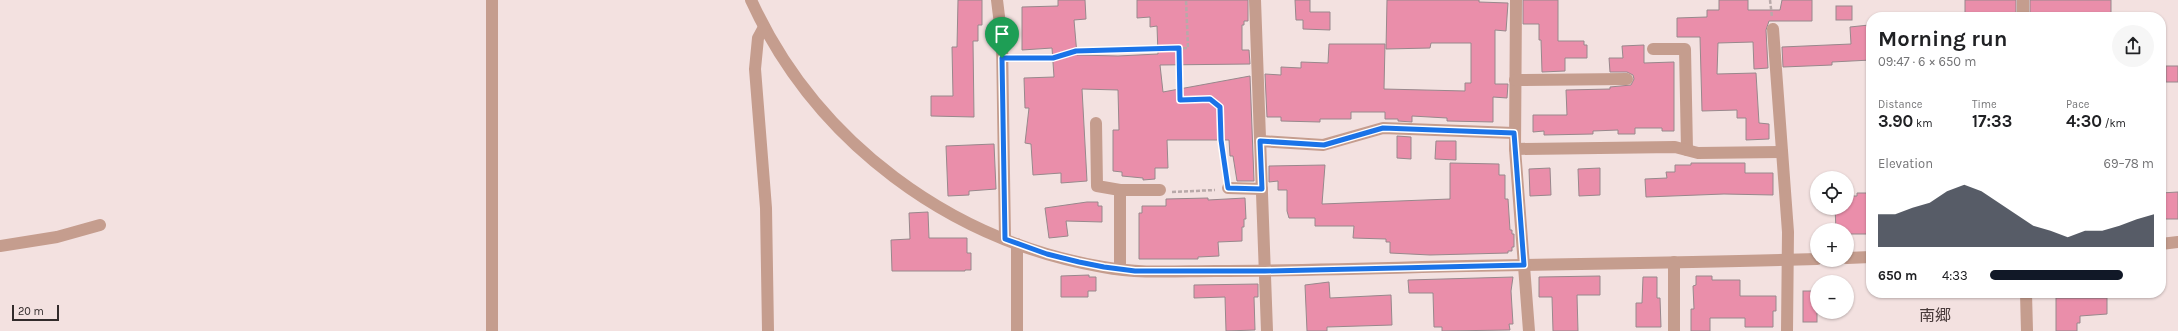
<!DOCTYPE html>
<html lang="en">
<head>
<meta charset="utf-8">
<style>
	body { margin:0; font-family:Karla,"Noto Sans JP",sans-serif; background:#f6f6f6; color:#202124; height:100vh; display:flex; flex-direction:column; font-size:15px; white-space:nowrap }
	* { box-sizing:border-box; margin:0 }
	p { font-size:13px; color:#757577 }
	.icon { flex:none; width:22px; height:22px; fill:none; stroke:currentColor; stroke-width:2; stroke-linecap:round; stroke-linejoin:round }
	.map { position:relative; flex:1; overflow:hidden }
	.drawer { position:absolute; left:1866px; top:12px; width:300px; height:286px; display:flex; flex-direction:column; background:#fff; border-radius:16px; box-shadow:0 1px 3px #0004 }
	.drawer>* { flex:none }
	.fabs { position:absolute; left:1810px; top:171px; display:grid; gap:8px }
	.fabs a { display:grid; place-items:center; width:44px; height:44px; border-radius:50%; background:#fff; box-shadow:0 1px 3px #0004; font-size:20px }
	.scale { position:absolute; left:12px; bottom:10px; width:47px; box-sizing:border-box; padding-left:4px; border:2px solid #322b2b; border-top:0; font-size:11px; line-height:14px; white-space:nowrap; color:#322b2b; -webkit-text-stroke:3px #f3e1e0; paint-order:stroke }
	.pin { position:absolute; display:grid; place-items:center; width:34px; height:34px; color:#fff; margin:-41px -17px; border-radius:50% 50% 50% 0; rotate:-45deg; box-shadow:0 0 4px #0007 }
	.pin .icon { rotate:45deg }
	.round { display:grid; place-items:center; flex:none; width:42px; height:42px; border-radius:21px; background:#f6f6f6 }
	.overview { display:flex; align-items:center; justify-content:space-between; height:68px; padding:0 12px }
	h1 { font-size:22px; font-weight:700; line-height:30px }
	.figures { display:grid; grid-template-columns:repeat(3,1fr); gap:6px; height:68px; padding:4px 12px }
	.figures div { display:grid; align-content:center }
	.figures b { font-size:17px; font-weight:700 }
	.figures small { font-size:11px; font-weight:400 }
	.figures p { font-size:11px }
	.chart { height:112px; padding:8px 12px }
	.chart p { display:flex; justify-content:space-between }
	.chart svg { width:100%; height:72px; margin-top:4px; fill:#111827; opacity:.7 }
	ul { padding:0 12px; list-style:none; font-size:13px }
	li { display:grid; grid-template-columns:64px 48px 1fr; align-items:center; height:30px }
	li i { height:10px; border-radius:5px; background:#111827 }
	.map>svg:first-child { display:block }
	.building { fill:#ea8eaa; stroke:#98888c }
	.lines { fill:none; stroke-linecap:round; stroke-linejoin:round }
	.path { stroke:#b8a9a9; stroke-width:2.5; stroke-dasharray:4 2; stroke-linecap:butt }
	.minor { stroke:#c59d8e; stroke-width:12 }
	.route-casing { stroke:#fff; stroke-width:8 }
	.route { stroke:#1a73e8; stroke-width:5 }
	.labels { text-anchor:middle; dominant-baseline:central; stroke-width:4; stroke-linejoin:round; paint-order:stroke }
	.quarter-label { font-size:16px; fill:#483a3a; stroke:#f3e1e0 }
</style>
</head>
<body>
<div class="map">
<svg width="2178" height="331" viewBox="0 0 2178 331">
	<rect width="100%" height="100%" fill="#f3e1e0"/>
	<g class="building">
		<polygon points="958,0 982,0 982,25 978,25 978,41 973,41 974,117 931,116 931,96 953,96 952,47 957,47"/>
		<polygon points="1058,0 1085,0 1086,19 1074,20 1077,55 1118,56 1158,54 1157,26 1150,27 1150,17 1137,18 1137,0 1248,0 1248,21 1244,21 1244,25 1242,25 1242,50 1249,50 1250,64 1160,65 1163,92 1250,76 1254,181 1237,181 1233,156 1230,156 1229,140 1167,140 1168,168 1155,168 1155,179 1143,180 1143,178 1122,176 1122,172 1113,171 1113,130 1119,130 1118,90 1082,89 1087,181 1061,183 1061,173 1033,175 1031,144 1025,143 1029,108 1025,108 1024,78 1054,77 1052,48 1022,50 1022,7 1058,6"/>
		<polygon points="1295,0 1310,0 1310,12 1330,12 1330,30 1303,29 1303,20 1296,20"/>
		<polygon points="1387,0 1479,0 1479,2 1508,3 1506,31 1495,30 1495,84 1508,84 1507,98 1493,97 1493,122 1447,121 1447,118 1412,116 1412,122 1398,121 1398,119 1385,119 1385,112 1351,112 1351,119 1320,119 1320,122 1281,121 1281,117 1267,117 1265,74 1281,75 1281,67 1301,68 1301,62 1328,63 1329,44 1385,44 1384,89 1465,91 1465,83 1471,83 1471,43 1431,43 1430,48 1386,49"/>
		<polygon points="1523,0 1558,0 1558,41 1584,41 1584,45 1587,45 1587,58 1565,58 1565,71 1542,72 1541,40 1539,40 1539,24 1523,24"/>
		<polygon points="1719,0 1748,0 1748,10 1780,10 1782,0 1812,0 1812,21 1769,21 1766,30 1768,68 1754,69 1753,42 1718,43 1717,74 1756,73 1759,123 1769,124 1769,139 1746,140 1746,118 1737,118 1737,110 1702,111 1700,37 1677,37 1677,18 1707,17 1707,10 1719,10"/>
		<rect x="1965" y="0" width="51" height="17"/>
		<polygon points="2030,0 2111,0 2111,13 2088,13 2088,17 2030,17"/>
		<rect x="1836" y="6" width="16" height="14"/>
		<polygon points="1869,25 1871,60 1832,62 1832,65 1783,67 1782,47 1851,44 1850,27"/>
		<polygon points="1644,45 1644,63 1674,62 1674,131 1662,131 1662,128 1635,128 1635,134 1618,134 1618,130 1593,131 1593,134 1544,135 1544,131 1533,132 1533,115 1567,115 1566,90 1610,89 1610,87 1631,85 1634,79 1633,75 1627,72 1610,72 1609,58 1623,58 1622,46"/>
		<rect x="2166" y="66" width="12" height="16"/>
		<polygon points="1397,136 1411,137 1411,159 1397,158"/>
		<polygon points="1436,141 1456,141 1456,160 1435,159"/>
		<polygon points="994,144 996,189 969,191 969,195 948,196 946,146"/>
		<polygon points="1450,163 1499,164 1499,175 1505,175 1505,199 1508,199 1510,230 1512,230 1512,234 1514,234 1514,247 1512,247 1512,251 1508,251 1508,253 1430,255 1390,253 1390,242 1386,242 1386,239 1353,238 1354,226 1315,226 1315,218 1289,218 1287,211 1287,190 1278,190 1278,181 1269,182 1269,166 1325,165 1322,204 1450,199"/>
		<polygon points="1691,163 1745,163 1745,173 1773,173 1773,195 1724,194 1646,197 1645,179 1667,178 1666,172 1675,172 1675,165 1691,165"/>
		<polygon points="1550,168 1551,195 1530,196 1529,169"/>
		<polygon points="1600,168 1600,195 1579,196 1578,169"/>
		<polygon points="2178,192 2178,219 2161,219 2161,193"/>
		<polygon points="1857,193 1871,193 1871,234 1847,234 1847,230 1836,230 1835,208 1847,208 1847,196 1857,196"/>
		<polygon points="1208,198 1208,200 1245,198 1246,219 1244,219 1244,227 1242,227 1242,241 1218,242 1219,256 1198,257 1198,259 1139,259 1139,213 1142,213 1142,206 1166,206 1166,199"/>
		<polygon points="1087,202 1098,202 1098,206 1102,206 1102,222 1066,221 1068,236 1049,238 1045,208"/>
		<polygon points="928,212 929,238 967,238 967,253 971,253 971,270 965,270 965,271 892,271 891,240 910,239 909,213"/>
		<polygon points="1089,275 1089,277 1096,277 1096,291 1088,291 1088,297 1061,297 1061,276"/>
		<polygon points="1600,276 1600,295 1577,295 1578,331 1553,331 1552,297 1539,297 1539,277"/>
		<polygon points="1696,276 1712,276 1712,280 1740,280 1740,296 1776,296 1776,311 1773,311 1773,327 1745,327 1745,318 1710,318 1710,331 1691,331 1691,309 1694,309 1693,286 1696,285"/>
		<polygon points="1513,277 1511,291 1513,324 1509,324 1510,330 1442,331 1442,327 1434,327 1433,293 1409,293 1408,280"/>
		<polygon points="1643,277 1657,277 1657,298 1660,298 1661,327 1636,327 1636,303 1642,303"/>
		<polygon points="1329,282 1330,298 1391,295 1392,325 1327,327 1327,331 1307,331 1305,285"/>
		<polygon points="1258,284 1258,297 1254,297 1255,330 1226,331 1225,297 1194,298 1194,285"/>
		<rect x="1803" y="291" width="14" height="31"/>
		<polygon points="2056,298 2107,298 2107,314 2080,316 2080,323 2077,323 2077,331 2056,331"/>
	</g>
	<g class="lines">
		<g class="path">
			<polyline points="1770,0 1772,17"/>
			<polyline points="1179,48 1180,100 1211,99 1220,107 1221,140 1226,175"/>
			<polyline points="1016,58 1053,58 1076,51 1188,48 1186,0"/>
			<polyline points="1172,192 1215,190"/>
		</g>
		<g class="minor">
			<path d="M751,0C816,142 950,241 1103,267C1140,274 1178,271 1215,271C1284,271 1353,269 1422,267C1553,264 1685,263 1817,259"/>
			<polyline points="997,0 1002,41 1005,239"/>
			<polyline points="1255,0 1267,331"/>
			<polyline points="1516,0 1515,149 1529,331"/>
			<polyline points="2023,0 2023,17"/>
			<polyline points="764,27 758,38 755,69 766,208 768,331"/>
			<polyline points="1773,29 1788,232 1787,331"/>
			<polyline points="1653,49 1685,49 1687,150"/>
			<polyline points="1515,80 1627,79"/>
			<polyline points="1096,123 1097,186 1120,190 1160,190"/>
			<polyline points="1260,141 1323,145 1383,128 1514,133"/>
			<polyline points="1515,149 1675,147 1698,153 1782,152"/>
			<polyline points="1228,188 1262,189"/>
			<polyline points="1120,190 1120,269"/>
			<polyline points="1017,244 1017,331"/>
			<polyline points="2161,244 2178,242"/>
			<polyline points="0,246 57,237 100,225"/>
			<polyline points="1847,258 1871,257"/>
			<polyline points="1674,262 1674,331"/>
			<polyline points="2026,293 2027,331"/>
			<polyline points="492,331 492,0"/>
		</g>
	</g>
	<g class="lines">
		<defs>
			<polygon id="route" points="1179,48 1180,100 1210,99 1220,107 1221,140 1228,188 1262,189 1260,141 1324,145 1383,128 1514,133 1524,265 1265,271 1135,271 1104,267 1079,262 1047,254 1005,239 1002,58 1053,58 1076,51"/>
		</defs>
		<use href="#route" class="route-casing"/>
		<use href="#route" class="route"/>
	</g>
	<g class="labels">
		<g class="quarter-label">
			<text x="1935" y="315">南郷</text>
		</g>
	</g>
</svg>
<div class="fabs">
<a><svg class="icon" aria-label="locate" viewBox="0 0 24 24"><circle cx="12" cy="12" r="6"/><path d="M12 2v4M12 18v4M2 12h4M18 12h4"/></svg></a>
<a>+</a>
<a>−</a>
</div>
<div class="scale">20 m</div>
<div class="pin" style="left:1002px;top:58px;background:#1e9e55"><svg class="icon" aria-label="arrive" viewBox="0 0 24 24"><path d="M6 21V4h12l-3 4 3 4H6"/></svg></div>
<section class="drawer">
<div class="overview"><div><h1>Morning run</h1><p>09:47 · 6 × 650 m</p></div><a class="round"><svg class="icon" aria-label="share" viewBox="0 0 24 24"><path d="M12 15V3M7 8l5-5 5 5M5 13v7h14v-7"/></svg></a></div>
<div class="figures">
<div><p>Distance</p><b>3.90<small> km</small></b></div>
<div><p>Time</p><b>17:33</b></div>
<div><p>Pace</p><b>4:30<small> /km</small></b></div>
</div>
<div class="chart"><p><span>Elevation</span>69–78 m</p>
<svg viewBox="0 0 160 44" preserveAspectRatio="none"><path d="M0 44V24L10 24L20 20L30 17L40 10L50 6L60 10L70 17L80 24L90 31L100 34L110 38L120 34L130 34L140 31L150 27L160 24V44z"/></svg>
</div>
<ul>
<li><b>650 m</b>4:33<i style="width:81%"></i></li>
</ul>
</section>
</div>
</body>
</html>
